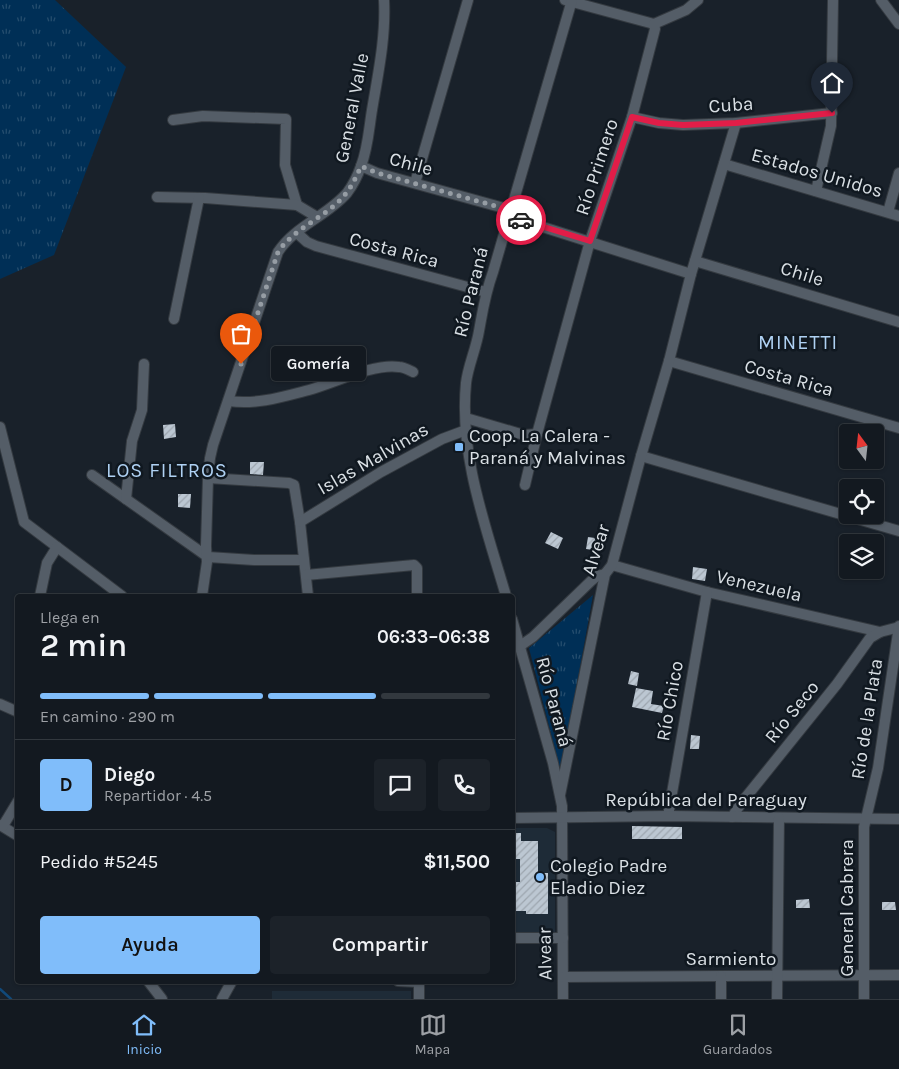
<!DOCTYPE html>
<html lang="es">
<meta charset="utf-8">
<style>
body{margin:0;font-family:Karla,sans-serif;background:#1c2229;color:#f1f3f6;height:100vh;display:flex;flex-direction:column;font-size:19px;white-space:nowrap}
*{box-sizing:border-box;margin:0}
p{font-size:16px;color:#9da0a5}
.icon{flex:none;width:28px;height:28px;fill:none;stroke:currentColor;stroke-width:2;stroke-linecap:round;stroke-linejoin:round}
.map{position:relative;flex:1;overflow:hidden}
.panel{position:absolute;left:15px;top:594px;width:500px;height:390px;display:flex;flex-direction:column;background:#131920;border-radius:5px;box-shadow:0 1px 4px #0004,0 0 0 1px #32383e}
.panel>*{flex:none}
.needle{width:32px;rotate:345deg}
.controls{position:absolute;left:839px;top:424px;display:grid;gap:10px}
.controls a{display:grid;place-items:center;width:45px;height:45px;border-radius:5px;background:#131920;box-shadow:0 1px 4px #0004,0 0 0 1px #32383e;font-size:25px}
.pin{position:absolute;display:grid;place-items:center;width:42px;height:42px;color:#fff;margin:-51px -21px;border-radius:50% 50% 50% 0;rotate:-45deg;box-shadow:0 0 5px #0007}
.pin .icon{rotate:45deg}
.courier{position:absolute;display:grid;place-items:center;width:50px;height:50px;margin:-25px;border:4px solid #e11d48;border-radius:50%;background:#fff;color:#222;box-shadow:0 1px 6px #0007}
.bubble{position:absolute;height:35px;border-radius:5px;background:#131920;box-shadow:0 1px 4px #0004,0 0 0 1px #32383e;font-size:16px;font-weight:600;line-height:35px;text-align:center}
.headline em{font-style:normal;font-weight:600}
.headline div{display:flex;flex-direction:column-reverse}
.headline{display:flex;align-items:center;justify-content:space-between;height:85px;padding:0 25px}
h1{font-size:32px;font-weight:600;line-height:38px}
.bar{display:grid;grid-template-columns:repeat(4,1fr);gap:8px 5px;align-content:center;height:60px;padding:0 25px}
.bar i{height:6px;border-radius:4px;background:#32383e}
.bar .on{background:#80bdfa}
.bar p{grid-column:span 4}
.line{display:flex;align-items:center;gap:12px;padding:0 25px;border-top:1px solid #32383e}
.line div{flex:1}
.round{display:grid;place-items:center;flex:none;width:52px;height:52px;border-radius:5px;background:#1c2229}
.button{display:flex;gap:10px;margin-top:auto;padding:10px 25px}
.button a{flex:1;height:58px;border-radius:5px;background:#80bdfa;color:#111;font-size:20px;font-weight:600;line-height:58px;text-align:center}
.button a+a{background:#1c2229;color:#f1f3f6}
.dock{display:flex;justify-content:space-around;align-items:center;height:70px;border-top:1px solid #32383e;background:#131920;font-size:14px;color:#9da0a5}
.dock a{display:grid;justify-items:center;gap:2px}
.dock .on{color:#80bdfa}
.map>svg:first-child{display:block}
.built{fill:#1e2b37}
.grass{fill:url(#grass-tufts)}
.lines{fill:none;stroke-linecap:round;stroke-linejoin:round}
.stream{stroke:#114979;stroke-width:2.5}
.building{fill:url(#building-hatch)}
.street-casing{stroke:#343a40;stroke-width:12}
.street{stroke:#545d67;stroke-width:10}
.done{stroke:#969da4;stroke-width:5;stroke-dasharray:0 9}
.route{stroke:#e11d48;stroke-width:6}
.poi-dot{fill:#80bdfa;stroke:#101820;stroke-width:2}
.labels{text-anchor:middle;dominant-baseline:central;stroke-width:5;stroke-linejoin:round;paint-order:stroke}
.street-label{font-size:19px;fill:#dae0e5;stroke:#101820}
.poi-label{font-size:19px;fill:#dae0e5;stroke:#101820;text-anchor:start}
.neighbourhood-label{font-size:20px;letter-spacing:1px;fill:#afd1f3;stroke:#101820}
</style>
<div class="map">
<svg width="899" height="999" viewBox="0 0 899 999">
<defs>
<pattern id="grass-tufts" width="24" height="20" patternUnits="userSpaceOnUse" patternTransform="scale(1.25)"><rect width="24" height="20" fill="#002f56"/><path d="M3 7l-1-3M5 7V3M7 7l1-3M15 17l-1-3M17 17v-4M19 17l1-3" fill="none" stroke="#254d6e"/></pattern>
<pattern id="building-hatch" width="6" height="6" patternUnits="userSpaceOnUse" patternTransform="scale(1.25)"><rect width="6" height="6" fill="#bcc7d2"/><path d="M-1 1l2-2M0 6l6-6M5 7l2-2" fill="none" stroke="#9da6af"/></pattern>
</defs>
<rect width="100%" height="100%" fill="#19212a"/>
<g class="built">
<path d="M513 828H547L555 832V933H513Z"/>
<rect x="272" y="991" width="139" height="8"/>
</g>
<g class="grass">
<path d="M0 0H55L126 67 54 255 0 279Z"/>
<path d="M593 595 561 773 529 648Z"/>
</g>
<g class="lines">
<path class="stream" d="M0 989 11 999"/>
</g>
<g class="building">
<path d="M175 424 176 437 164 439 163 425Z"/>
<path d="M250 462H264L263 475 250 474Z"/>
<path d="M178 494H191L190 508 178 507Z"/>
<path d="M551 532 563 538 558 549 545 543Z"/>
<path d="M588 537 602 539 600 551 586 549Z"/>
<path d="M693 567 707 569 705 581 692 579Z"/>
<path d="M631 671 639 673 637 686 628 684Z"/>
<path d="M636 688 653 691 651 704 664 706 662 713 632 707Z"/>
<path d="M691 735 700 736 699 749H690Z"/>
<path d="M632 826 682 827V839H632Z"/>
<path d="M512 833H521V841H538V873H548V914H526V911H512V882H520V859H512Z"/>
<path d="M809 899 810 908H796V900Z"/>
<path d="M882 902H895L896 910H882Z"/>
</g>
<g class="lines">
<defs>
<g id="street">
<path d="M565 0 654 24"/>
<path d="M881 0 899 24"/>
<path d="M632 117 659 123 683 125 736 123 832 113"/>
<path d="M173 120 203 116 286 119 285 165 297 205"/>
<path d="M724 164 899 216"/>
<path d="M361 166 377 173 511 210"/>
<path d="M415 183 468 0"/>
<path d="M816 191 831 126 833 0"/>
<path d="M157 197 205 198 297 205 317 217"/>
<path d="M888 212 899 173"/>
<path d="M508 216 691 274"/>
<path d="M297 233 307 242 316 246 486 292"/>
<path d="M695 261 899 322"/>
<path d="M174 319 199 198"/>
<path d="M669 361 899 428"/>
<path d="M229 401C256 405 282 397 309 390 334 383 374 363 399 367 404 367 409 370 413 372"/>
<path d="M466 418 524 435 537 434"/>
<path d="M0 427 24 522 122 596"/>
<path d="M641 456 899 531"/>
<path d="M92 475 208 557 254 560H304"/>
<path d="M208 478 289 483 294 485 300 522 308 596"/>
<path d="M525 485 537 434 590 241 632 117 655 29 654 24 686 10 698 0"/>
<path d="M126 499 132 441 142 410 144 364"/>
<path d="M300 522 381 472 442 439 466 430"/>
<path d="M612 565 707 592 880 632 899 627"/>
<path d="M306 575 414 565 417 568V596"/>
<path d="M40 596 47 563 57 547"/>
<path d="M202 596 207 562 206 546 208 478 210 458 213 445 278 252C295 226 327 216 347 193 353 185 358 175 361 166 368 148 369 128 372 110 378 74 386 37 384 0"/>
<path d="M506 596C486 527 459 456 466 383 468 366 476 349 479 331 483 309 485 294 493 272L572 0"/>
<path d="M512 619 553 763 562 806 563 999"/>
<path d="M520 646 533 637 591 581 597 576 605 574"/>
<path d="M0 704 18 712"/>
<path d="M560 795 605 574 612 565 641 456 669 361 691 274 736 123"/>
<path d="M668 816 707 592"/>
<path d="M732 817 742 802 837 684 870 638 880 632"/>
<path d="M512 818 668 816 899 819"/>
<path d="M0 825 18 836"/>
<path d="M3 826 18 801"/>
<path d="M512 938H563"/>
<path d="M563 977 899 975"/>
<path d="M148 981 162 999"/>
<path d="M398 981 419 982"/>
<path d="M419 981V999"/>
<path d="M222 999 232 981"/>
<path d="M721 999V976"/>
<path d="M777 999 779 818"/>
<path d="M864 999V827L878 768 899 626"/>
</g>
</defs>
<use href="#street" class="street-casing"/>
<use href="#street" class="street"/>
</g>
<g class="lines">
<path class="done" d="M241 364 278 252C293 230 319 220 338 202 349 192 355 180 361 166L377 173 510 210 508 216 521 220"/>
<path class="route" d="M521 220 590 241 632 117 659 123 683 125 736 123 832 113"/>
</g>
<g class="poi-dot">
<rect x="454" y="442" width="10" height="10" rx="2.5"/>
<circle cx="540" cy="877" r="5"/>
</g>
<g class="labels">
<g class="street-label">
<text transform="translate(731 105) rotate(-4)">Cuba</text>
<text transform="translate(352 108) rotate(-79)">General Valle</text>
<text transform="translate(411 164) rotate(15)">Chile</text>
<text transform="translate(597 167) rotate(-72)">Río Primero</text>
<text transform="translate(817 173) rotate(16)">Estados Unidos</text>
<text transform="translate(394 250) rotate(15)">Costa Rica</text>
<text transform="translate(802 274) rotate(17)">Chile</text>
<text transform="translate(471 292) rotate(-76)">Río Paraná</text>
<text transform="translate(789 378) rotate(16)">Costa Rica</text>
<text transform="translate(373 459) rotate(-30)">Islas Malvinas</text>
<text transform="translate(596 550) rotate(-72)">Alvear</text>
<text transform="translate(759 586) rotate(13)">Venezuela</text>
<text transform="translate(670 701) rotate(-80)">Río Chico</text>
<text transform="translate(554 702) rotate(75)">Río Paraná</text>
<text transform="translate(792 712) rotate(-51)">Río Seco</text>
<text transform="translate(867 719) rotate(-81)">Río de la Plata</text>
<text x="706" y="800">República del Paraguay</text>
<text transform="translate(847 908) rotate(-90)">General Cabrera</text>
<text transform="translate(545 954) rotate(-91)">Alvear</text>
<text x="731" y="959">Sarmiento</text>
</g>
<g class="poi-label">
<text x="469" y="436">Coop. La Calera -<tspan x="469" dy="22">Paraná y Malvinas</tspan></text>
<text x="550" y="866">Colegio Padre<tspan x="550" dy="22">Eladio Diez</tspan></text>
</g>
<g class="neighbourhood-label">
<text x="798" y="342">MINETTI</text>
<text x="167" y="470">LOS FILTROS</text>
</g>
</g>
</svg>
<div class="controls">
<a><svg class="needle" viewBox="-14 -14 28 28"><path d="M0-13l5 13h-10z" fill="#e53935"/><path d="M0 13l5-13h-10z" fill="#9da0a5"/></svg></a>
<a><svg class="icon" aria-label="locate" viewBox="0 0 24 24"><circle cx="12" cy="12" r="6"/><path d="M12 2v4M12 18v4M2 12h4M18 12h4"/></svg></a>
<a><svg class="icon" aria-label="layers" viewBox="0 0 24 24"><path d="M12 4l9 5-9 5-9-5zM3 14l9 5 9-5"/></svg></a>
</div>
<div class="pin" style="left:241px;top:364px;background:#ea580c"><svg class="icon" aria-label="bag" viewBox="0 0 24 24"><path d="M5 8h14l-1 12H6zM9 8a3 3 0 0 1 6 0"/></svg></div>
<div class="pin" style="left:832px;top:113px;background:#1f2937"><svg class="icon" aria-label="home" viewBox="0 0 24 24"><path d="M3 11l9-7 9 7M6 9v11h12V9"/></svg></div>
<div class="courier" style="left:521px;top:220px"><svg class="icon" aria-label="car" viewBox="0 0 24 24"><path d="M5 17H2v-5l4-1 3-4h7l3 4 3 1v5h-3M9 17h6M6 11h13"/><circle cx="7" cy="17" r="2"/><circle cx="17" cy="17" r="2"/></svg></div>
<div class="bubble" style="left:271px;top:346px;width:95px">Gomería</div>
<section class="panel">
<div class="headline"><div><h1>2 min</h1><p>Llega en</p></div><em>06:33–06:38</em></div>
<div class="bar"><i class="on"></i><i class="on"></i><i class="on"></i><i></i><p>En camino · 290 m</p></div>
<div class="line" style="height:90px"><b class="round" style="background:#80bdfa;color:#111">D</b><div><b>Diego</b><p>Repartidor · 4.5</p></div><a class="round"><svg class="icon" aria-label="chat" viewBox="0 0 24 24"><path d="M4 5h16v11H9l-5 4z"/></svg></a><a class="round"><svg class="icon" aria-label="phone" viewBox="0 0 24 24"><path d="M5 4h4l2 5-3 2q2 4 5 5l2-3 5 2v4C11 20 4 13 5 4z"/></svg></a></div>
<div class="line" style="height:65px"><div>Pedido #5245</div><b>$11,500</b></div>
<div class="button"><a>Ayuda</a><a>Compartir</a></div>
</section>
</div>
<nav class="dock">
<a class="on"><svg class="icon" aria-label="home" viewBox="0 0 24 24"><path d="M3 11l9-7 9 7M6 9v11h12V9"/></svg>Inicio</a>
<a><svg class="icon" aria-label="map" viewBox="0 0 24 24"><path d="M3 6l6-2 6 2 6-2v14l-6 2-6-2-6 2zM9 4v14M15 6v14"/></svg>Mapa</a>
<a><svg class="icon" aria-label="saved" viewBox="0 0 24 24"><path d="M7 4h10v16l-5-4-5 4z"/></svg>Guardados</a>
</nav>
